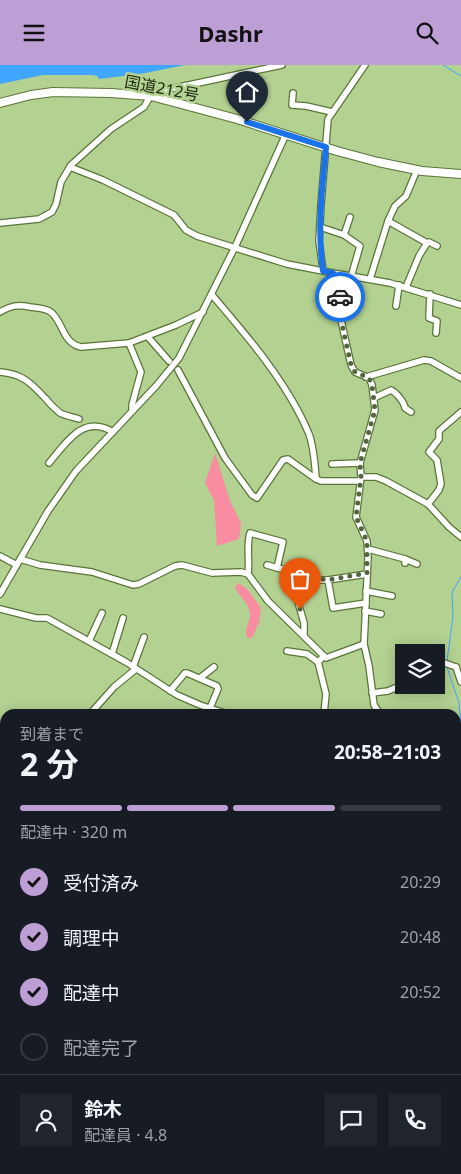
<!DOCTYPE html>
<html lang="ja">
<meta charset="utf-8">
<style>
body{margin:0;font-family:"Noto Sans","Noto Sans JP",sans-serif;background:#20242c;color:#f1f3f6;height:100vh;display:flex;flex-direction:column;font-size:19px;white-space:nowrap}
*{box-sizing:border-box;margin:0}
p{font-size:16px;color:#9ea1a6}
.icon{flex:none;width:28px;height:28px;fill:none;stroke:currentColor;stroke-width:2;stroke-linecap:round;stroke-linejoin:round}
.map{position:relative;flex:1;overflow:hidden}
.panel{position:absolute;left:0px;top:644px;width:461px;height:466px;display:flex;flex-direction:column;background:#171b24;border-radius:15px 15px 0 0;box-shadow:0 2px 12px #0003}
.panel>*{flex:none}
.tools{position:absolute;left:395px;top:579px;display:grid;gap:10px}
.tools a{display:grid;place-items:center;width:50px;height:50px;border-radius:0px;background:#171b24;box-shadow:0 2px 12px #0003;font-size:25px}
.pin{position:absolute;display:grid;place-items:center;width:42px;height:42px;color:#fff;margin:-51px -21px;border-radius:50% 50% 50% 0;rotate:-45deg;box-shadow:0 0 5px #0007}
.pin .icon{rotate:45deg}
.courier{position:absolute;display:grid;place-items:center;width:50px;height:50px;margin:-25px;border:4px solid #1a73e8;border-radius:50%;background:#fff;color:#222;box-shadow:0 1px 6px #0007}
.summary em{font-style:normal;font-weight:700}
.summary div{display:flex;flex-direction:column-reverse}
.summary{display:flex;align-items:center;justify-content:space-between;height:85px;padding:0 20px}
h1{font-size:32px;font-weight:700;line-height:38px}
.bar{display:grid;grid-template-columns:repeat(4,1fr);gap:8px 5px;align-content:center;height:60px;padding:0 20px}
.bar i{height:6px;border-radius:4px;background:#363941}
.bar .current{background:#bd9fd5}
.bar p{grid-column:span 4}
.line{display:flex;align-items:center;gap:12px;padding:0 20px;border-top:1px solid #363941}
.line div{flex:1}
.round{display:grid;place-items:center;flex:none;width:52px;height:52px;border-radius:0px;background:#20242c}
ol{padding:0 20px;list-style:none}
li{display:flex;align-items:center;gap:15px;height:55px}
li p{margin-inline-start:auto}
li .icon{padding:5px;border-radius:50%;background:#bd9fd5;color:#111;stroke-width:4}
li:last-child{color:#9ea1a6}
li i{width:28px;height:28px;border:2px solid #363941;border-radius:50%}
header{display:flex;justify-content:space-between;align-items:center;height:65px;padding:0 20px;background:#bd9fd5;color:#111;font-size:22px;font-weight:700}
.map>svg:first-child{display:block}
.green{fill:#fa8ca1}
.water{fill:#41a6ff}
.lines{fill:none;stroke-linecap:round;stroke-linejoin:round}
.stream{stroke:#41a6ff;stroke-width:1}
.minor-casing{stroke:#5a7538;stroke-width:8}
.major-casing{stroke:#5a7538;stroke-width:9}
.highway-casing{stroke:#5a7538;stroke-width:10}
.minor{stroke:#fff;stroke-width:5.5}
.major{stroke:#fff;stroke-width:7}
.highway{stroke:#fff;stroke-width:8}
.done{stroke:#53653e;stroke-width:5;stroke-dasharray:0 9}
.route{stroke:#1a73e8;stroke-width:6}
.labels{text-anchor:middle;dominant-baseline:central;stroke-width:5;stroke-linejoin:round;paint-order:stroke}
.street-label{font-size:16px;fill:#202b12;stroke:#b3d191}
</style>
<header><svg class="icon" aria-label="menu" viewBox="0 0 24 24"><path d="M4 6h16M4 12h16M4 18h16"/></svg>Dashr<svg class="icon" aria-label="search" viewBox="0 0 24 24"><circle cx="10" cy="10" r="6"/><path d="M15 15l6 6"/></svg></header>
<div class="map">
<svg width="461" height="1109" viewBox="0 0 461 1109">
<rect width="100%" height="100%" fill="#b3d191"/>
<g class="green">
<path d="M215 388 230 436 241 458 239 474 217 481 214 435 205 418Z"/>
<path d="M238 518 247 524 261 543 259 557 252 573H247C244 561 251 557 250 548 249 538 239 531 235 522Z"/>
</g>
<path class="water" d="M0 0H185L140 9 99 14 97 11 92 10H43L0 19Z"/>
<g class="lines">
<g class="stream">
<path d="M443 0 461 11"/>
<path d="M447 596 453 551 452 527 461 512"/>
<path d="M447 602 459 638 461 658"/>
</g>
<defs>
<g id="minor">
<path d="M293 28 292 40 306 41 332 47"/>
<path d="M70 102 103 115 174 150 186 165 197 171 287 199 333 208 340 228 341 255 351 300 355 307 369 313 372 320 375 345 360 398 361 412 356 452 367 476 368 493 364 579 369 601 374 640 380 649"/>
<path d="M388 156 395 141 406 131 417 105"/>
<path d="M0 158 39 154 52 147 56 139 61 117 71 100 111 64 144 42 151 30 156 27 282 0"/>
<path d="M320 162 344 170 350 152"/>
<path d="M344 170 360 181 351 212"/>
<path d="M323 205 319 176 321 140 328 54 365 0"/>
<path d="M333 208 390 218 461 240"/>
<path d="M370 214 388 156 427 178"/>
<path d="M406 222 419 191 427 178 429 177 437 181"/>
<path d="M430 229 429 253 437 256 436 268"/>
<path d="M212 230C247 271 288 318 309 369 314 383 315 399 316 414L321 416H360"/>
<path d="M396 241 399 220"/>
<path d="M0 247C10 241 18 239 30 242 37 243 47 243 52 248 64 260 63 278 81 282L129 278 176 260 203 247"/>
<path d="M148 272 169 296"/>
<path d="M129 278 141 307 132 340V346"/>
<path d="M178 305 225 393 252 430 257 433 283 395 288 394 316 414"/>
<path d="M0 307C23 309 31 318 46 334 50 339 55 344 60 348 66 351 73 352 79 354"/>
<path d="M366 312 424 295 431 296 461 313"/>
<path d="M374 333 391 325C397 328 404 337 405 343L411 347"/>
<path d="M49 398C67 377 83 349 113 367"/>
<path d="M332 399 360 398"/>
<path d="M361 412H376L386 416 428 439 449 462 461 472"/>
<path d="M428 439 439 425 441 419 437 395 429 387 439 374V366L461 347"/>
<path d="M368 484 405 494V498"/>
<path d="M0 491 17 500"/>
<path d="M20 494 40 500 92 507 133 520 139 519 175 501 182 500 212 508 241 507 248 509 268 536 326 593 364 579"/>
<path d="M405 494 417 499"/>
<path d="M267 500 321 515H328"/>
<path d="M248 509C250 495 246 482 250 468L283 477 277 503"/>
<path d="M366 526 392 531"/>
<path d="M0 529 48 446 76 406 156 321 179 293 235 182 286 69"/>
<path d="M366 538 333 543 328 515 367 509"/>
<path d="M0 544 36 553H47L126 597 177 630 200 640 228 649"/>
<path d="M365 546 381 549"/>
<path d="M304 570V558L296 530 297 527 305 525 310 512"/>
<path d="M89 576 102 548"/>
<path d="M287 586 307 589 318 597"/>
<path d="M112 589 123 553"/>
<path d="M436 595 456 602"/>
<path d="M133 602 144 572"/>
<path d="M456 602 461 617"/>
<path d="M200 613 214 602"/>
<path d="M170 626 185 608H187L217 621 218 624 210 643"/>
<path d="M372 628 388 626 404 619"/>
<path d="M90 649 114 622 136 604"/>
<path d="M324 649 326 629 318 597 324 591"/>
<path d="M0 708 5 710"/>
<path d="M456 776 461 779"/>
<path d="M0 781 5 787"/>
<path d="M0 899 1 898"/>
<path d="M0 948 5 956"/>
<path d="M0 986 5 981"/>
<path d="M0 1002 5 1009"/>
<path d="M0 1031 5 1027"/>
<path d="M51 1105 52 1109"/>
<path d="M356 1105 358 1109"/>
</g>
<g id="major">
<path d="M456 860 461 855"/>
<path d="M204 1109 207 1105"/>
</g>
<path id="highway" d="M0 38 31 30 53 27 111 28 151 31 237 54 337 86 378 97 422 106 461 109"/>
</defs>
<use href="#minor" class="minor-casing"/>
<use href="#major" class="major-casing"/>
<use href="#highway" class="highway-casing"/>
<use href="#minor" class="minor"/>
<use href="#major" class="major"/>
<use href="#highway" class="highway"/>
</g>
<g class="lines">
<path class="done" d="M300 544 296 530 297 527 305 526 310 512 328 515 367 508V476L356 452 361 412 360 398 375 345 372 320 369 313 355 307 351 300 341 255 340 232"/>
<path class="route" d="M247 57 326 82C322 123 317 164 323 206L333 208 340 232"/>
</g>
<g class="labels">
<g class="street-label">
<text transform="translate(162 23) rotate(11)">国道212号</text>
</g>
</g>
</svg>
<div class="tools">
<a><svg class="icon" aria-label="layers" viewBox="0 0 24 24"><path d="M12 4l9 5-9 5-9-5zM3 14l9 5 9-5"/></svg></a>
</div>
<div class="pin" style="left:300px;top:544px;background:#ea580c"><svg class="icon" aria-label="bag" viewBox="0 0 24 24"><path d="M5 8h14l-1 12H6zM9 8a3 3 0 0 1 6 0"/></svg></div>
<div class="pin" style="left:247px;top:57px;background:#1f2937"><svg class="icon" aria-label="home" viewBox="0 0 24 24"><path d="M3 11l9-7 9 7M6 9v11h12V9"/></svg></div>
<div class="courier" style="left:340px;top:232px"><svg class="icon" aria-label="car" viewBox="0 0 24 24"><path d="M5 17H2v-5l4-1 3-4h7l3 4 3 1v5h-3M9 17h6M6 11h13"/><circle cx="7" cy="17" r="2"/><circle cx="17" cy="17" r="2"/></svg></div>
<section class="panel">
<div class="summary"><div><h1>2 分</h1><p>到着まで</p></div><em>20:58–21:03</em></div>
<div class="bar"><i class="current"></i><i class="current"></i><i class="current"></i><i></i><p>配達中 · 320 m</p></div>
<ol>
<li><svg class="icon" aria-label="check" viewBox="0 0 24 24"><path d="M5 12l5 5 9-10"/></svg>受付済み<p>20:29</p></li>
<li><svg class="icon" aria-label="check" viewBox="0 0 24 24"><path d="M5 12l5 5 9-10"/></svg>調理中<p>20:48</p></li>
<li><svg class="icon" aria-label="check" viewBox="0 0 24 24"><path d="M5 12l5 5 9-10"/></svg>配達中<p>20:52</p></li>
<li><i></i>配達完了</li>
</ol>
<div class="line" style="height:90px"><a class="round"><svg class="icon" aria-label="person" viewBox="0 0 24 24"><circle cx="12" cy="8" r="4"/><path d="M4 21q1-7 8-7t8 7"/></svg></a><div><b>鈴木</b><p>配達員 · 4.8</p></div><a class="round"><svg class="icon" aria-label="chat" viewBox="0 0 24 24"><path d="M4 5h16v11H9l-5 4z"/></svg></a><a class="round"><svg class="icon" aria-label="phone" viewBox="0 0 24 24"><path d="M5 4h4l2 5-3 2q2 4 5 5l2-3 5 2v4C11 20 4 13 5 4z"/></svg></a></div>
</section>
</div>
